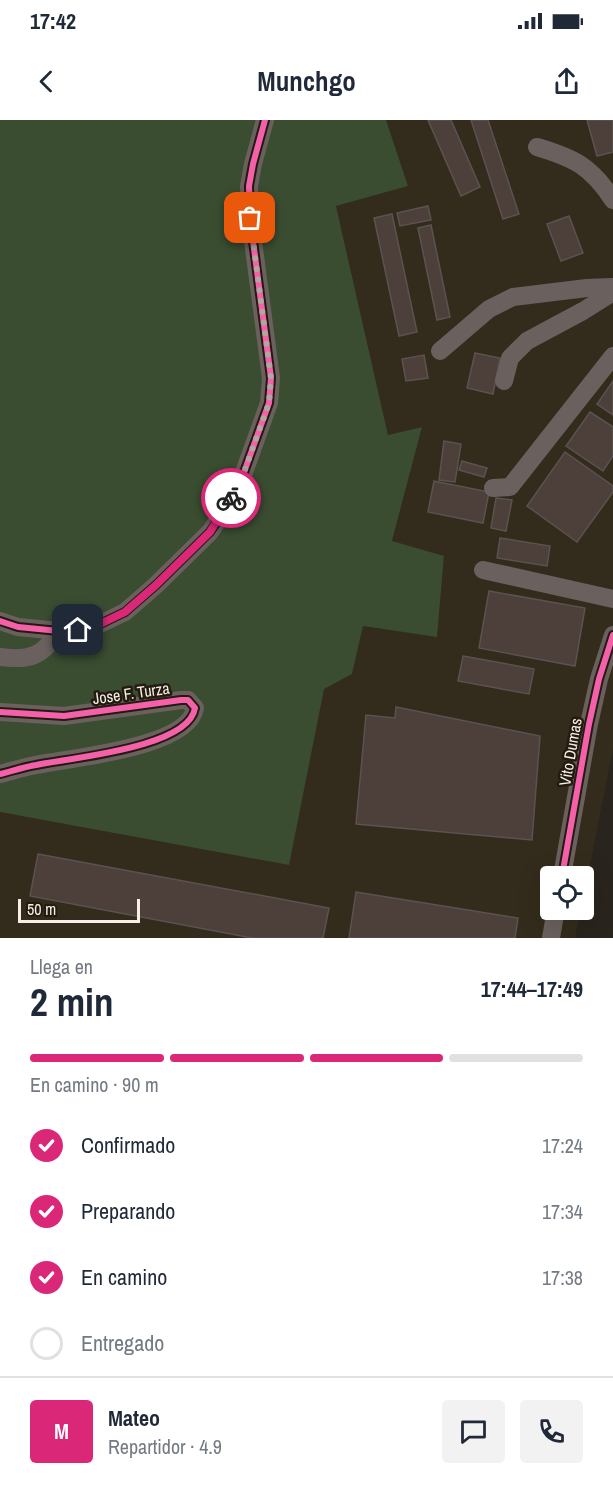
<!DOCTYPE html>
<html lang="es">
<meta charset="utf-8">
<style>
body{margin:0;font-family:"Archivo Narrow",sans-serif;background:#f2f2f3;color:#1f2937;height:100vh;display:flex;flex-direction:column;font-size:22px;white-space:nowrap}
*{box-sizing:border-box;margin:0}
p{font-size:20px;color:#747a83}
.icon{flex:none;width:33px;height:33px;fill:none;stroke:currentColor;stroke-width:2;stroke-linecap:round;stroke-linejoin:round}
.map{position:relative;height:818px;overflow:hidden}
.panel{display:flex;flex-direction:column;background:#fff;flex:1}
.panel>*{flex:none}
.controls{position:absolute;left:540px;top:746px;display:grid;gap:12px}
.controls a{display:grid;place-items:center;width:54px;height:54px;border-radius:6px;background:#fff;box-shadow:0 6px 24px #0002;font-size:30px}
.scale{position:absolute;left:18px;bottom:15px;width:122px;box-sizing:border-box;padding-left:6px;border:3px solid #f6efe8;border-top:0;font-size:16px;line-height:21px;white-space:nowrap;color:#f6efe8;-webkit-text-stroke:4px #241b10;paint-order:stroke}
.pin{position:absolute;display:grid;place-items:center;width:51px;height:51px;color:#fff;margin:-26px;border-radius:12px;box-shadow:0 3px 9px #0006}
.courier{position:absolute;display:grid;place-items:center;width:60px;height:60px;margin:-30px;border:4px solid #db2777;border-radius:50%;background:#fff;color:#222;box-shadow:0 2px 8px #0007}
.overview em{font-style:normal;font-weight:700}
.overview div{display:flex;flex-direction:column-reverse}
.overview{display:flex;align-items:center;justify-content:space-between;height:102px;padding:0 30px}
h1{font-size:39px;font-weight:700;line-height:45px}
.bar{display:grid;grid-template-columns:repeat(4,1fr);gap:9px 6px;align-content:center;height:72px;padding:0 30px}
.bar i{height:8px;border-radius:4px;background:#e0e1e3}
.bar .active{background:#db2777}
.bar p{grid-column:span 4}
.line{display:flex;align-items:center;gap:15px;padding:0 30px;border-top:2px solid #e0e1e3}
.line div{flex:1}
.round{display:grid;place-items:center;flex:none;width:63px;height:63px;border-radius:6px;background:#f2f2f3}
ol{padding:0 30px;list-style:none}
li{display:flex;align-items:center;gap:18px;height:66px}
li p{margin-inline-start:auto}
li .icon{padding:6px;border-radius:50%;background:#db2777;color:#fff;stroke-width:4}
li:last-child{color:#747a83}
li i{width:33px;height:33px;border:3px solid #e0e1e3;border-radius:50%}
.status{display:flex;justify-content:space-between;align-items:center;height:42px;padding:0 30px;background:#fff;direction:ltr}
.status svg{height:16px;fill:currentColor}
header{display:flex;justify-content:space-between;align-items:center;height:78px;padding:0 30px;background:#fff;font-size:27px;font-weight:700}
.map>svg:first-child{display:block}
.industrial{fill:#332c1c}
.green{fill:#3a4d31}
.building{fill:#4d3f3a;stroke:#5a5350;stroke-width:1.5}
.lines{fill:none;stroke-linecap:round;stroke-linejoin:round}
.minor{stroke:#6a615e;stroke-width:18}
.cycleway-casing{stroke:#241b10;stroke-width:10}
.cycleway{stroke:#f560ab;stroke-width:6}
.done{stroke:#afa8a1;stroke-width:6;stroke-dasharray:0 10.8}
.route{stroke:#db2777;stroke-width:8}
.labels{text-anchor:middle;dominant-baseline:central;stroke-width:5;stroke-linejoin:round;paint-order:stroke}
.street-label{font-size:16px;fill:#f6efe8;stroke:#241b10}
</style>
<div class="status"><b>17:42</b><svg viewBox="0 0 49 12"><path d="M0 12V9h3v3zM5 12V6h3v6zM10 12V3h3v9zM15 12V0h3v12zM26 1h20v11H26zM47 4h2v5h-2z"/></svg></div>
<header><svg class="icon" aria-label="back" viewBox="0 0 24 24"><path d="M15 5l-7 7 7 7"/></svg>Munchgo<svg class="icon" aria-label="share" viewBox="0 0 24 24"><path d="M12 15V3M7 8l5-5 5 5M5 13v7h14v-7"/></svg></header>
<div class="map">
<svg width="613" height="818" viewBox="0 0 613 818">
<rect width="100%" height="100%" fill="#2a241e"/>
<path class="industrial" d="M386 0H613V629L584 775V756H550V789H581L575 818H0V692L289 744 314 574 352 554 363 506 437 516 444 436 392 422 422 307 388 315 336 86 408 66Z"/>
<path class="green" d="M0 0H386L408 66 336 86 388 315 422 307 392 421 444 436 437 517 363 506 352 554 324 569 289 745 0 692Z"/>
<g class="building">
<path d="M428 0H451L480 67 461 76Z"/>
<path d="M471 0H488L519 94 503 99Z"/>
<path d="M587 0H613V32L597 36Z"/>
<path d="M428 86 431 100 400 106 397 93Z"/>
<path d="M392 94 417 212 399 216 374 98Z"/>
<path d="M569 96 583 133 561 141 547 104Z"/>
<path d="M431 105 450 197 437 200 418 108Z"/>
<path d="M475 233 500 238 493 274 467 268Z"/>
<path d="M424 235 428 258 406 261 402 239Z"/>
<path d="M613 261V295L597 284Z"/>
<path d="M590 292 613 307V336L603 351 566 326Z"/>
<path d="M444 321 461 324 455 362 439 360Z"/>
<path d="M565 332 613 366V372L577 422 527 386Z"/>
<path d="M462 341 487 348 484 357 459 350Z"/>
<path d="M434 361 489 372 483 403 428 392Z"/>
<path d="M496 378 512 380 506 411 491 408Z"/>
<path d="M500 418 550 426 547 446 497 438Z"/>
<path d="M489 471 585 488 575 546 479 528Z"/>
<path d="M463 536 534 549 529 574 458 561Z"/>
<path d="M396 587 540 616 532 720 356 704 366 595 395 598Z"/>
<path d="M38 734 329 788 323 818H252L30 776Z"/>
<path d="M356 772 518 798 515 818H349Z"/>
</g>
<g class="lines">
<g class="minor">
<path d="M537 27C574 38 591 46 613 80"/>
<path d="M440 231 489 189 513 177 587 168 613 167"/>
<path d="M504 261 510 238 527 221 583 191 613 172"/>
<path d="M493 368 510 367 613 236"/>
<path d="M483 450 613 479"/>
<path d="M0 501 18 507 59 511 78 510 98 505 125 492 156 465 210 412 229 384 243 355 269 283 271 258 250 98 249 66 253 44 265 0"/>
<path d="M0 537C30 541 43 536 59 511"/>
<path d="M0 592 64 596 181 580H188L195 588C189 628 69 638 36 645 24 647 12 651 0 654"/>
<path d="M562 756 589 604 599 559 613 515"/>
<path d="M551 818 556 789"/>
</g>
<defs>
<g id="cycleway">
<path d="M0 501 18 507 59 511 78 510 98 505 125 492 156 465 210 412 229 384 243 355 269 283 271 258 250 98 249 66 253 44 265 0"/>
<path d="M0 592 64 596 181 580H188L195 588C189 628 69 638 36 645 24 647 12 651 0 654"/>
<path d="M562 756 589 604 599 559 613 515"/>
</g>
</defs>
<use href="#cycleway" class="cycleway-casing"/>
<use href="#cycleway" class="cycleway"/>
</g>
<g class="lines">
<path class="done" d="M231 378 243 355 269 283 271 258 250 98"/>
<path class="route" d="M78 510 98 505 125 492 156 465 210 412 231 378"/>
</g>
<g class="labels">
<g class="street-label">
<text transform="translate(131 573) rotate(-8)">Jose F. Turza</text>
<text transform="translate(570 632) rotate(-80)">Vito Dumas</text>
</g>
</g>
</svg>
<div class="controls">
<a><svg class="icon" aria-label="locate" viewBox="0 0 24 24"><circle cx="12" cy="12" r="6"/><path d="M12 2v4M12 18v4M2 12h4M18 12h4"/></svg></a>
</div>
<div class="scale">50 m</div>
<div class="pin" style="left:250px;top:98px;background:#ea580c"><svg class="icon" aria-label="bag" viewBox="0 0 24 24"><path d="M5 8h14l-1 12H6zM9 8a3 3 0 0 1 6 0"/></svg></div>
<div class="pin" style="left:78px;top:510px;background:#1f2937"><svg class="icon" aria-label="home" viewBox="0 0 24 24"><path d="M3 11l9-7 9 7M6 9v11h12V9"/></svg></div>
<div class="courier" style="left:231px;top:378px"><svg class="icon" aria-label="bike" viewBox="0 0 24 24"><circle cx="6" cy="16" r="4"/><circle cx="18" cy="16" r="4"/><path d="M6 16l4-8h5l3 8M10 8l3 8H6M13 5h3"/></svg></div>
</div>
<section class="panel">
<div class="overview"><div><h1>2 min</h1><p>Llega en</p></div><em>17:44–17:49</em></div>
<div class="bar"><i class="active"></i><i class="active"></i><i class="active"></i><i></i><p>En camino · 90 m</p></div>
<ol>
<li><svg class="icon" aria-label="check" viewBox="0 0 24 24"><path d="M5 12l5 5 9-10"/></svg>Confirmado<p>17:24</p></li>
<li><svg class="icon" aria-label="check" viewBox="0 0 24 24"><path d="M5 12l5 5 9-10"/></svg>Preparando<p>17:34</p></li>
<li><svg class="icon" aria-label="check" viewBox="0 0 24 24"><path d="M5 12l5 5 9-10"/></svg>En camino<p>17:38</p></li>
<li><i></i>Entregado</li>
</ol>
<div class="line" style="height:108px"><b class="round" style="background:#db2777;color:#fff">M</b><div><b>Mateo</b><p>Repartidor · 4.9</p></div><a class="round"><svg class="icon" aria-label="chat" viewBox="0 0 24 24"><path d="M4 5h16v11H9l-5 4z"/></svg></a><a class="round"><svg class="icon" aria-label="phone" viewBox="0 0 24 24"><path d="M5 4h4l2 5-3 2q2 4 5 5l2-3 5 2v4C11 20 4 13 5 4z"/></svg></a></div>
</section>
